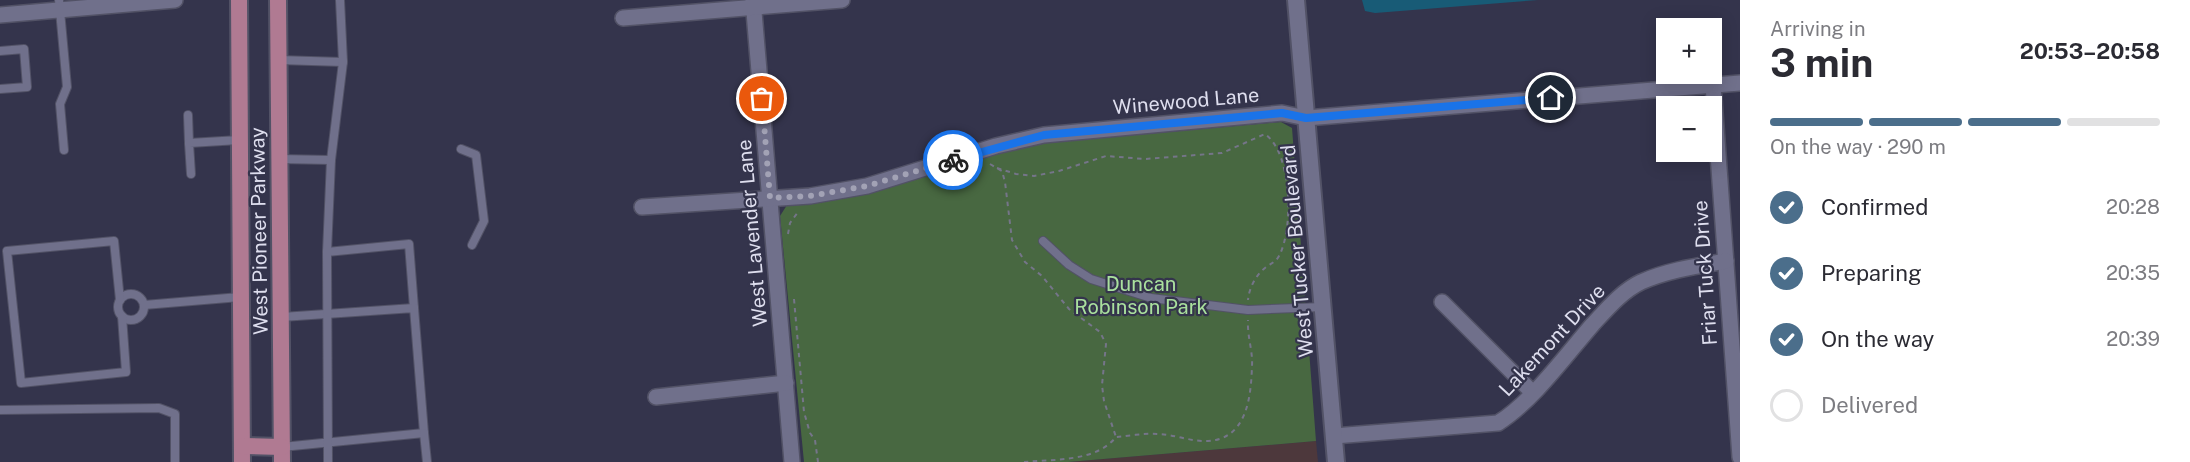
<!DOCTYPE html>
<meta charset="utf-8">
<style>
body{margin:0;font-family:"Public Sans",sans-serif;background:#f7f7f7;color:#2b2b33;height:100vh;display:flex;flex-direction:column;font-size:22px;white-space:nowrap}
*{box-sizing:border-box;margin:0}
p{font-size:20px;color:#7c7c81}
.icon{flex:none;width:33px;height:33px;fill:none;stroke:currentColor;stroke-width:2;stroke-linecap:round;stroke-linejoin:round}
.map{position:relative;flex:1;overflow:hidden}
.side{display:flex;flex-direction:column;background:#fff;width:450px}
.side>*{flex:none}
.tools{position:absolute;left:1656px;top:18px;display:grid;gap:12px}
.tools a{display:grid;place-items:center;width:66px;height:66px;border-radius:0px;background:#fff;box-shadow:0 3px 15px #0003;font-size:30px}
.pin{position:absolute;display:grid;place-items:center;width:51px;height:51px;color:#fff;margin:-26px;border:3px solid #fff;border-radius:50%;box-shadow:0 2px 6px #0007}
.courier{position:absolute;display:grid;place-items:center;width:60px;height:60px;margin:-30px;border:4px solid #1a73e8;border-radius:50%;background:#fff;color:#222;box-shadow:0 2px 8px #0007}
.headline em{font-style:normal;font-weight:700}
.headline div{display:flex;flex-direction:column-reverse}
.headline{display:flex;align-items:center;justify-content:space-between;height:102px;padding:0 30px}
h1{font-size:39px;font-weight:700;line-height:45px}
.bar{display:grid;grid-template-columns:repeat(4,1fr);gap:9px 6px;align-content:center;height:72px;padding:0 30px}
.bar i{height:8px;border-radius:4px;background:#e1e1e2}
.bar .selected{background:#4b6e8b}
.bar p{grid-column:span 4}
ol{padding:0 30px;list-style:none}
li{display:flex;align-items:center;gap:18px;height:66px}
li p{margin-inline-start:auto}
li .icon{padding:6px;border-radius:50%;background:#4b6e8b;color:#fff;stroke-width:4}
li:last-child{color:#7c7c81}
li i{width:33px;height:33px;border:3px solid #e1e1e2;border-radius:50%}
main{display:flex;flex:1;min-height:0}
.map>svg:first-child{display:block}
.education{fill:#4d383c}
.green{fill:#486841}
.water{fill:#185b76}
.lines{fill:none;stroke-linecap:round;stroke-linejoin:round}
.service-casing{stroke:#525266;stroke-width:10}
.minor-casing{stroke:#525266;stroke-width:18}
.tertiary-casing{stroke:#525266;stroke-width:20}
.primary-casing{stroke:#525266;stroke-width:20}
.path{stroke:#757589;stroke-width:2;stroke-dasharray:4.5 4.5;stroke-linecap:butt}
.service{stroke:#70708b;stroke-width:8}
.minor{stroke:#70708b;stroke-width:15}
.tertiary{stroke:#70708b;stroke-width:16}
.primary{stroke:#b07a92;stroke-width:16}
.done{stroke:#a2a2b5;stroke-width:6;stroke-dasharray:0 10.8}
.route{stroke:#1a73e8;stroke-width:8}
.labels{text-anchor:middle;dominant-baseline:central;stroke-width:4.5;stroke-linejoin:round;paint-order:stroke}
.street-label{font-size:20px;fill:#dedeee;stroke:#34344c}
.park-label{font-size:20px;fill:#aae19e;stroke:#34344c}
</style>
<main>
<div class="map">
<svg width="1740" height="462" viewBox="0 0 1740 462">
<rect width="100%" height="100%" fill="#34344c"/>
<path class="education" d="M1316 441 1318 462H1068Z"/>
<path class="green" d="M1281 122 1292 128 1316 441 1068 462H804L780 216 787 205 892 184 1033 144Z"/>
<path class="water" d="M1362 0H1538L1375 13 1365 11Z"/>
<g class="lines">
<defs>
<g id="service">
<path d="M59 0 67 87 60 104 64 150"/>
<path d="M0 51 24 49 27 87 0 89"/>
<path d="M279 60 343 62"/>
<path d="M188 115 189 143"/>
<path d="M461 149 476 155 484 221 472 245"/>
<path d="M279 159 331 160"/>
<path d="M191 174 189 143 239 140"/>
<path d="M1043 241 1069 265 1091 279 1151 298 1248 310 1323 307"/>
<path d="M327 252 409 244 414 308"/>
<circle cx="131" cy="307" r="13"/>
<path d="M120 300 114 241 7 251 21 383 126 372 122 316"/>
<path d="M144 305 240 297"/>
<path d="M282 317 414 308 424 433 282 447"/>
<path d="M0 410 159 408 175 414V462"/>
<path d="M424 433 427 462"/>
<path d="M328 462 327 252 331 160 343 62 340 0"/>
</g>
<g id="minor">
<path d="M753 0 792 462"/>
<path d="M0 15 175 0"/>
<path d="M623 18 842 0"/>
<path d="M1713 85 1740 457"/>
<path d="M642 207 810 196 867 186 996 146 1044 135 1282 113 1306 118 1740 83"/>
<path d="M1442 302 1532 392"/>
<path d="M656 397 786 383"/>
<path d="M1334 436 1498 423C1532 402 1566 355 1593 324 1607 309 1622 291 1641 282 1668 270 1697 266 1726 261"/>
</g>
<path id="tertiary" d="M1296 0 1336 462"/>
<g id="primary">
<path d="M239 0 242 462"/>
<path d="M278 0 282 462"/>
<path d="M242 446 282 447"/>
</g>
</defs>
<use href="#service" class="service-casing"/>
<use href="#minor" class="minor-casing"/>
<use href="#tertiary" class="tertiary-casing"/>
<use href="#primary" class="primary-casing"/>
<g class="path">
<path d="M990 164 1002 171 1005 182 1012 240 1025 262 1042 276 1069 309 1100 332 1106 344 1102 385 1104 401 1116 437"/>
<path d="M997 168 1016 174 1034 176 1059 171 1106 156 1145 159 1222 153 1265 134C1292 153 1294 228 1279 256 1276 262 1270 264 1265 268 1256 275 1249 288 1248 300"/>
<path d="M788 234 790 223 798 212"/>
<path d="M794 299 804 412 810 433 815 440 818 462"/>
<path d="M1024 462C1055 459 1096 462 1116 437 1129 436 1144 433 1157 434 1174 434 1191 442 1208 441 1247 439 1251 397 1252 366 1253 351 1247 336 1248 320"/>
</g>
<use href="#service" class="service"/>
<use href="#minor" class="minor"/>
<use href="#tertiary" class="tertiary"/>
<use href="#primary" class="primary"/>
</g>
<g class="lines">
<path class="done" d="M762 99 770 198 810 196 867 186 953 160"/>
<path class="route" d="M953 160 1044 135 1282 113 1306 118 1551 98"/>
</g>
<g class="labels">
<g class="street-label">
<text transform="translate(1186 101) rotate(-5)">Winewood Lane</text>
<text transform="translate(259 231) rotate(-91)">West Pioneer Parkway</text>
<text transform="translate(752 233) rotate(-95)">West Lavender Lane</text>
<text transform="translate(1297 251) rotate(-95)">West Tucker Boulevard</text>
<text transform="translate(1705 273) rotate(-94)">Friar Tuck Drive</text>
<text transform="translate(1552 340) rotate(-47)">Lakemont Drive</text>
</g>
<g class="park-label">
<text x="1141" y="284">Duncan<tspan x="1141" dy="23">Robinson Park</tspan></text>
</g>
</g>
</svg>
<div class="tools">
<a>+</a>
<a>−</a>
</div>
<div class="pin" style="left:762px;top:99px;background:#ea580c"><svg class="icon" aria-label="bag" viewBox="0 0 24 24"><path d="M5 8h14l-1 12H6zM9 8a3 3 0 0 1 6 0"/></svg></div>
<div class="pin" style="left:1551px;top:98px;background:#1f2937"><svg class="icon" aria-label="home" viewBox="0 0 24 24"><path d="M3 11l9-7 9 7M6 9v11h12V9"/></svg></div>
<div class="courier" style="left:953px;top:160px"><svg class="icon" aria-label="bike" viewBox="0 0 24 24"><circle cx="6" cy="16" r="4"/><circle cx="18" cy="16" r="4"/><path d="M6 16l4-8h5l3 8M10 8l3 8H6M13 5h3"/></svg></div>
</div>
<section class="side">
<div class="headline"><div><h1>3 min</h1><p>Arriving in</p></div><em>20:53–20:58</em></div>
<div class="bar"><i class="selected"></i><i class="selected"></i><i class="selected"></i><i></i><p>On the way · 290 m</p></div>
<ol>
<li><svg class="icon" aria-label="check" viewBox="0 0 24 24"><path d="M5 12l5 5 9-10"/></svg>Confirmed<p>20:28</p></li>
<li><svg class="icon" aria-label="check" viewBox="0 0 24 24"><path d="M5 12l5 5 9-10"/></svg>Preparing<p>20:35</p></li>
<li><svg class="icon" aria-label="check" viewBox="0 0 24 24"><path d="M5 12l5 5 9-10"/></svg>On the way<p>20:39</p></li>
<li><i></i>Delivered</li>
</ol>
</section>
</main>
